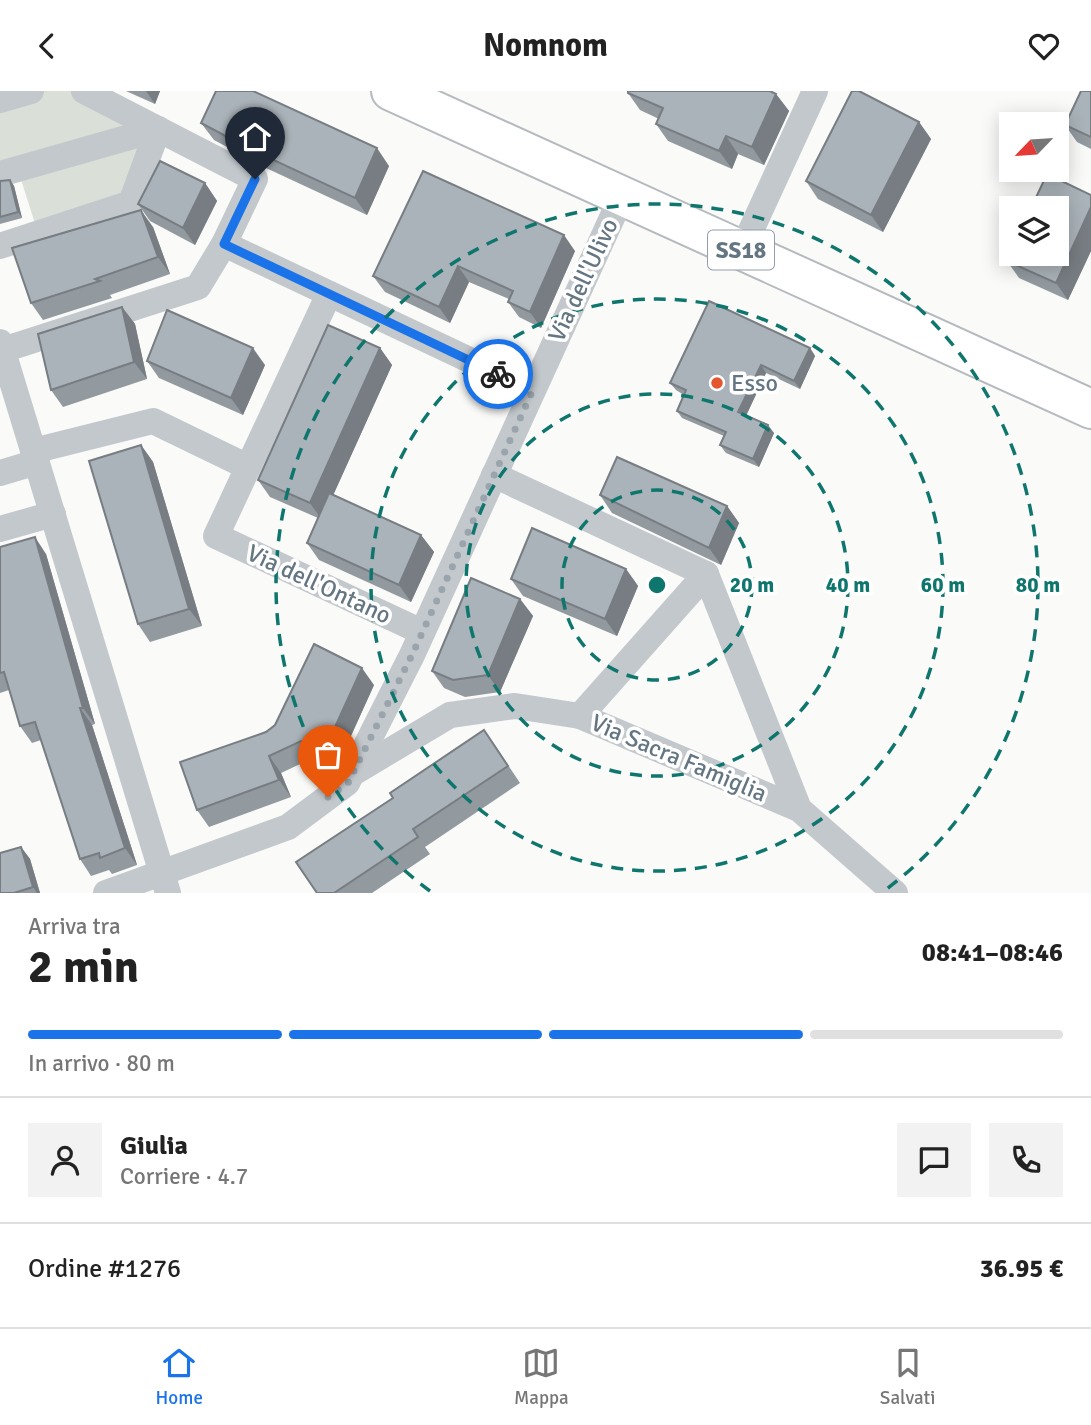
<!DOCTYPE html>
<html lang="it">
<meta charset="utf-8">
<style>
body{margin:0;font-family:Signika,sans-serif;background:#f2f2f2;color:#222;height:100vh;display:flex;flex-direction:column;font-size:26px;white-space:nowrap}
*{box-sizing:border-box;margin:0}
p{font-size:23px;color:#767676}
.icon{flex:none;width:38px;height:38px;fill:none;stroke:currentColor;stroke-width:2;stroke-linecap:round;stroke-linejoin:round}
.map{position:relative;height:802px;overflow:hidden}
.panel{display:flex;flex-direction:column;background:#fff;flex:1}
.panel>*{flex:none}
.needle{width:46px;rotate:245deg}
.fabs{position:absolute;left:999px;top:21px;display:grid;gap:14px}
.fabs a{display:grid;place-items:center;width:70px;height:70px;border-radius:0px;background:#fff;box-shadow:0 4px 18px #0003;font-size:35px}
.pin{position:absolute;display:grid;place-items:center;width:60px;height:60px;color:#fff;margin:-72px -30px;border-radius:50% 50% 50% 0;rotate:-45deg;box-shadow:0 0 7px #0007}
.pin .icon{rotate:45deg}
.courier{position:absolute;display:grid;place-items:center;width:70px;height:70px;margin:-35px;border:5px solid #1a73e8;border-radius:50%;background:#fff;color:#222;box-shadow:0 2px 9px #0007}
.headline em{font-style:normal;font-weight:700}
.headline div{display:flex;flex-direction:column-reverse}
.headline{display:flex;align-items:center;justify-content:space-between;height:119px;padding:0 28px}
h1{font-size:46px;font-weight:700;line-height:52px}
.bar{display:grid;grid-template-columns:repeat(4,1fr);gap:10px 7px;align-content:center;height:84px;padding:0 28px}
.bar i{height:9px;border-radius:5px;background:#e0e0e0}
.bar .selected{background:#1a73e8}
.bar p{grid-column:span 4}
.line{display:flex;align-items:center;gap:18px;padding:0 28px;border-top:2px solid #e0e0e0}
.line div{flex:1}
.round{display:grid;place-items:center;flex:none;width:74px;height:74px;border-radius:0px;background:#f2f2f2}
header{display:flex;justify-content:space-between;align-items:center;height:91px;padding:0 28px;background:#fff;font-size:32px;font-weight:700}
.tab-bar{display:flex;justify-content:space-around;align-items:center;height:98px;border-top:2px solid #e0e0e0;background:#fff;font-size:19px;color:#767676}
.tab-bar a{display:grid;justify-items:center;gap:4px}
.tab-bar .selected{color:#1a73e8}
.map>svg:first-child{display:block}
.green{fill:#dadfd7}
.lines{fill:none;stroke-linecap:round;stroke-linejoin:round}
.primary-casing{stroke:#b5babe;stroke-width:42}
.minor{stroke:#c3c8cc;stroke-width:26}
.primary{stroke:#fff;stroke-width:38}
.wall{fill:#929a9f}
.shaded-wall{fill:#777d82}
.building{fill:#aab3b9;stroke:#777d82;stroke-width:2}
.done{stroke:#99a4ac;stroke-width:7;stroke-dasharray:0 12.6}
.route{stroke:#1a73e8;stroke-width:9}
.ring{fill:none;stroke:#0f766e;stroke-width:3.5;stroke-dasharray:12 9}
.poi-dot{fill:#e4572e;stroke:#fff;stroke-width:2.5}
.labels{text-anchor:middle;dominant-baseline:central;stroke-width:7;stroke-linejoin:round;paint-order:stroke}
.shield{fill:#fff;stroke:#939fa8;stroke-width:2}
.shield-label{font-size:23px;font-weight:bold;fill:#657683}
.street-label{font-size:24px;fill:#657683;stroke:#fff}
.poi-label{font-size:24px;fill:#657683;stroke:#fff;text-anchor:start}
.centre{fill:#0f766e;stroke:#fff;stroke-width:3.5}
.ring-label{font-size:21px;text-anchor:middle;font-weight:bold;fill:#0f766e;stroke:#fff;stroke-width:7;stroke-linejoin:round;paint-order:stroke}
</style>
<header><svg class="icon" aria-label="back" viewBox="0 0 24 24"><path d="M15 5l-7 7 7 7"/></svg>Nomnom<svg class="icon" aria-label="heart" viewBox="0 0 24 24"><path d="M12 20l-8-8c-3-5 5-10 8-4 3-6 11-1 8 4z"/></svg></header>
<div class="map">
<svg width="1091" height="802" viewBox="0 0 1091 802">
<rect width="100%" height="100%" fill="#fafaf8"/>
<path class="green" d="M31 0H84L158 38 131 112 38 142 18 79 0 83V9Z"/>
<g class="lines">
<defs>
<path id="primary" d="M391 0 1091 318"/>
</defs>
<use href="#primary" class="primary-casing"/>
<g class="minor">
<path d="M84 0 255 88 224 153 533 299"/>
<path d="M0 9 31 0"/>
<path d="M0 83 158 38"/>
<path d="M0 155 131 112 158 38"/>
<path d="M742 159 815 0"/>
<path d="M329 203 216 445 422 541"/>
<path d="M0 251 168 802"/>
<path d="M3 259 198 196 224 153"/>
<path d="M33 360 153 330 248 376"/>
<path d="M0 382 37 371"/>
<path d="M494 384 706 483"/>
<path d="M0 438 53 423"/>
<path d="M353 682 450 624 515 615 580 625"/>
<path d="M799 718 706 483 580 625 799 718 895 802"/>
<path d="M106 802 288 736 347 692 412 564 622 105"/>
</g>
<use href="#primary" class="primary"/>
</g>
<g class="wall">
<path d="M126 0H160L155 13Z"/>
<path d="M1091 0V58L1077 51 1065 34Z"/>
<path d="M628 2 776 3 789 20 764 74 738 63 732 78 668 50 656 33 659 28 640 19Z"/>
<path d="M919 31 931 48 883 141 818 108 806 90Z"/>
<path d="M201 32 389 75 367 124 266 77 214 49Z"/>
<path d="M10 89 14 95 22 127 0 133V90Z"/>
<path d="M205 92 217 110 195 154 150 130 138 113Z"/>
<path d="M1091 104V160L1068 209 1019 187 1007 170Z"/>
<path d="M153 136 170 183 110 204 112 207 43 229 31 212Z"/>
<path d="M575 160 541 237 519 226 508 211 509 208 469 191 450 232 385 201 373 185Z"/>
<path d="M122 216 135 233 147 288 63 316 51 299Z"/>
<path d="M380 257 392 274 333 404 421 444 434 461 411 511 319 469 307 452 318 427 270 406 258 389Z"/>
<path d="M810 257 815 265 800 298 766 282 746 325 774 342 759 376 726 362 720 354 724 345 682 327 677 320 684 304 676 299 670 292Z"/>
<path d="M147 270 265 274 243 324 159 287Z"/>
<path d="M141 354 153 371 202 535 150 551 138 533Z"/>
<path d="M600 404 727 415 739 432 721 474 612 422Z"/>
<path d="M0 456 46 463 95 633 92 634 137 774 112 783 109 779 91 785 80 768 41 649 32 652 20 635 9 599 0 602Z"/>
<path d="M626 478 638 495 617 545 523 505 511 488Z"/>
<path d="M520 508 533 525 500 601 465 606 444 597 432 580Z"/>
<path d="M374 594 336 678 313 667 281 682 291 706 209 736 197 719 266 641Z"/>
<path d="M496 656 520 692 425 756 430 763 372 802H317Z"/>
<path d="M21 756 30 768 40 802H0Z"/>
</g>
<g class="shaded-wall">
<path d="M146 0H160L155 13Z"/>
<path d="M776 3 789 20 764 74 752 56Z"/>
<path d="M919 31 931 48 883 141 871 124Z"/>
<path d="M726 45 738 63 732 78 719 60Z"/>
<path d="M377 57 389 75 367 124 355 107Z"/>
<path d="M10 89 14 95 22 127 18 121Z"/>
<path d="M205 92 217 110 195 154 183 137Z"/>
<path d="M1091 116V160L1068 209 1056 192Z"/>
<path d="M141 119 153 136 170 183 158 166Z"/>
<path d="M564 144 575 160 541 237 530 221Z"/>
<path d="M458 175 469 191 450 232 439 216Z"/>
<path d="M122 216 135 233 147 288 134 271Z"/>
<path d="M253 257 265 274 243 324 231 307Z"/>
<path d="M380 257 392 274 322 429 310 412Z"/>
<path d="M810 257 815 265 800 298 794 290Z"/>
<path d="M761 274 766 282 744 329 738 321Z"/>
<path d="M768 334 774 342 759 376 753 368Z"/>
<path d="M141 354 153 371 202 535 189 518Z"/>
<path d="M727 415 739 432 721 474 709 457Z"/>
<path d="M421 444 434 461 411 511 399 494Z"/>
<path d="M35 446 46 463 95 633 83 617Z"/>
<path d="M626 478 638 495 617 545 605 528Z"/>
<path d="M520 508 533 525 500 601 488 584Z"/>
<path d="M362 577 374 594 336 678 324 660Z"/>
<path d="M80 617 92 634 137 774 125 757Z"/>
<path d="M269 665 281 682 291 706 279 689Z"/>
<path d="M21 756 30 768 40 802H37L33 796Z"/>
</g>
<g class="building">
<path d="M216 0H253L377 57 355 107 254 60 201 32Z"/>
<path d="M628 0H770L776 3 752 56 726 45 719 60 656 33 663 17 628 2Z"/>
<path d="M852 0H859L919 31 871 124 806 90Z"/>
<path d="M1081 0H1091V46L1065 34Z"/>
<path d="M160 70 205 92 183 137 138 113Z"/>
<path d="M423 80 564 144 530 221 508 211 513 200 458 175 439 216 373 185Z"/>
<path d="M1047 83 1091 104V116L1056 192 1007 170 1012 160V163H1057V117H1031Z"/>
<path d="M10 89 18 121 0 126V90Z"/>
<path d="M141 119 158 166 95 188 100 190 31 212 12 157Z"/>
<path d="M709 210 810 257 794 290 761 274 738 321 768 334 753 368 720 354 726 341 677 320 686 299 670 292Z"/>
<path d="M122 216 134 271 51 299 38 243Z"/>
<path d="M167 219 253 257 231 307 147 270Z"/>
<path d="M328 234 380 257 310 412 258 389Z"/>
<path d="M141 354 189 518 138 533 89 370Z"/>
<path d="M617 366 727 415 709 457 600 404Z"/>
<path d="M329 402 421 444 399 494 307 452Z"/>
<path d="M532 437 626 478 605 528 511 488Z"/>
<path d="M35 446 83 617H80L125 757 100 767 99 762 80 768 35 631 20 635 4 581 0 582V456Z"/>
<path d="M471 487 520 508 488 584 453 589 432 580Z"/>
<path d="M314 553 362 577 324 660 301 650 269 665 279 689 197 719 180 671 266 641 275 634Z"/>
<path d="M484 639 508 675 413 738 418 746 334 802H317L296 771 393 707 390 702Z"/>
<path d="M21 756 33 796 14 802H0V762Z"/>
</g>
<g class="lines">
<path class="done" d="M328 706 348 692 412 564 533 299 498 283"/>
<path class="route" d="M255 88 224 153 498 283"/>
</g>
<g class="ring">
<circle cx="657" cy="494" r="95"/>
<circle cx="657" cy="494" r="191"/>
<circle cx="657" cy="494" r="286"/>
<path d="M430 800A381 381 0 1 1 884 800"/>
</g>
<circle class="poi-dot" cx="717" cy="292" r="7"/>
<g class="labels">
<rect class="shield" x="708" y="139.5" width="66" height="39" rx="5"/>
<g class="shield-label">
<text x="741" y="159">SS18</text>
</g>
<g class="street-label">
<text transform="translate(583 189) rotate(-65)">Via dell'Ulivo</text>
<text transform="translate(319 493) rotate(25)">Via dell'Ontano</text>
<text transform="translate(679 667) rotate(23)">Via Sacra Famiglia</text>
</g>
<g class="poi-label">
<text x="731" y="292">Esso</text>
</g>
</g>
<circle cx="657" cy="494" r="10" class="centre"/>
<g class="ring-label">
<text x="752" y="501">20 m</text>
<text x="848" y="501">40 m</text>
<text x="943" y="501">60 m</text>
<text x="1038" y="501">80 m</text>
</g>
</svg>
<div class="fabs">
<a><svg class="needle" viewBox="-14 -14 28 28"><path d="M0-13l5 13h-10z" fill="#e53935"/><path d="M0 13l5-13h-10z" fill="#767676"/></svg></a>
<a><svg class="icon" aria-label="layers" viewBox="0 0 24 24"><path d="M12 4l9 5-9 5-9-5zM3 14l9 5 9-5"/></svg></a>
</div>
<div class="pin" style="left:328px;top:706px;background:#ea580c"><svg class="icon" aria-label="bag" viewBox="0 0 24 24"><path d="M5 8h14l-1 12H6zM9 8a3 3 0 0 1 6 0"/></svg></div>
<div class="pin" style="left:255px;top:88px;background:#1f2937"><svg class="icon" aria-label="home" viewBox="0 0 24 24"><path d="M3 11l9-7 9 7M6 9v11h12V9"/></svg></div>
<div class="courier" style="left:498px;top:283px"><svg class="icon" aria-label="bike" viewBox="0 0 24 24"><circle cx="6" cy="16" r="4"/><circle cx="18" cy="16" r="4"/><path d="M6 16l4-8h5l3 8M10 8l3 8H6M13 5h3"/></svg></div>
</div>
<section class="panel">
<div class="headline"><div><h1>2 min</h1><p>Arriva tra</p></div><em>08:41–08:46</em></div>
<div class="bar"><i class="selected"></i><i class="selected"></i><i class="selected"></i><i></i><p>In arrivo · 80 m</p></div>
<div class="line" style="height:126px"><a class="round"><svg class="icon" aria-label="person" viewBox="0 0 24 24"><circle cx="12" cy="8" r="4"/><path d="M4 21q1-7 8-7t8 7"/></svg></a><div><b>Giulia</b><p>Corriere · 4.7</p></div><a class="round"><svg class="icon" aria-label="chat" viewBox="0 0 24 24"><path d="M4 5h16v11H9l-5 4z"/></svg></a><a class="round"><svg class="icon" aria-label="phone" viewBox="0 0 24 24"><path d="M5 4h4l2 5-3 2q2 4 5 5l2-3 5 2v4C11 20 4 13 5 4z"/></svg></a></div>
<div class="line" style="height:91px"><div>Ordine #1276</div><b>36.95 €</b></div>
</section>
<nav class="tab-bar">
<a class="selected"><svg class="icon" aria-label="home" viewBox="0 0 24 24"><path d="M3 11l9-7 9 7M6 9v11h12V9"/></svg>Home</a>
<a><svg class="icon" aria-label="map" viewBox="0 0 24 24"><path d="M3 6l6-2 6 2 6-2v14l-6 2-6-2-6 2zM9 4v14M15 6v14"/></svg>Mappa</a>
<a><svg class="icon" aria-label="saved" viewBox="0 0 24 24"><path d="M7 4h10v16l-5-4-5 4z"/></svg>Salvati</a>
</nav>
